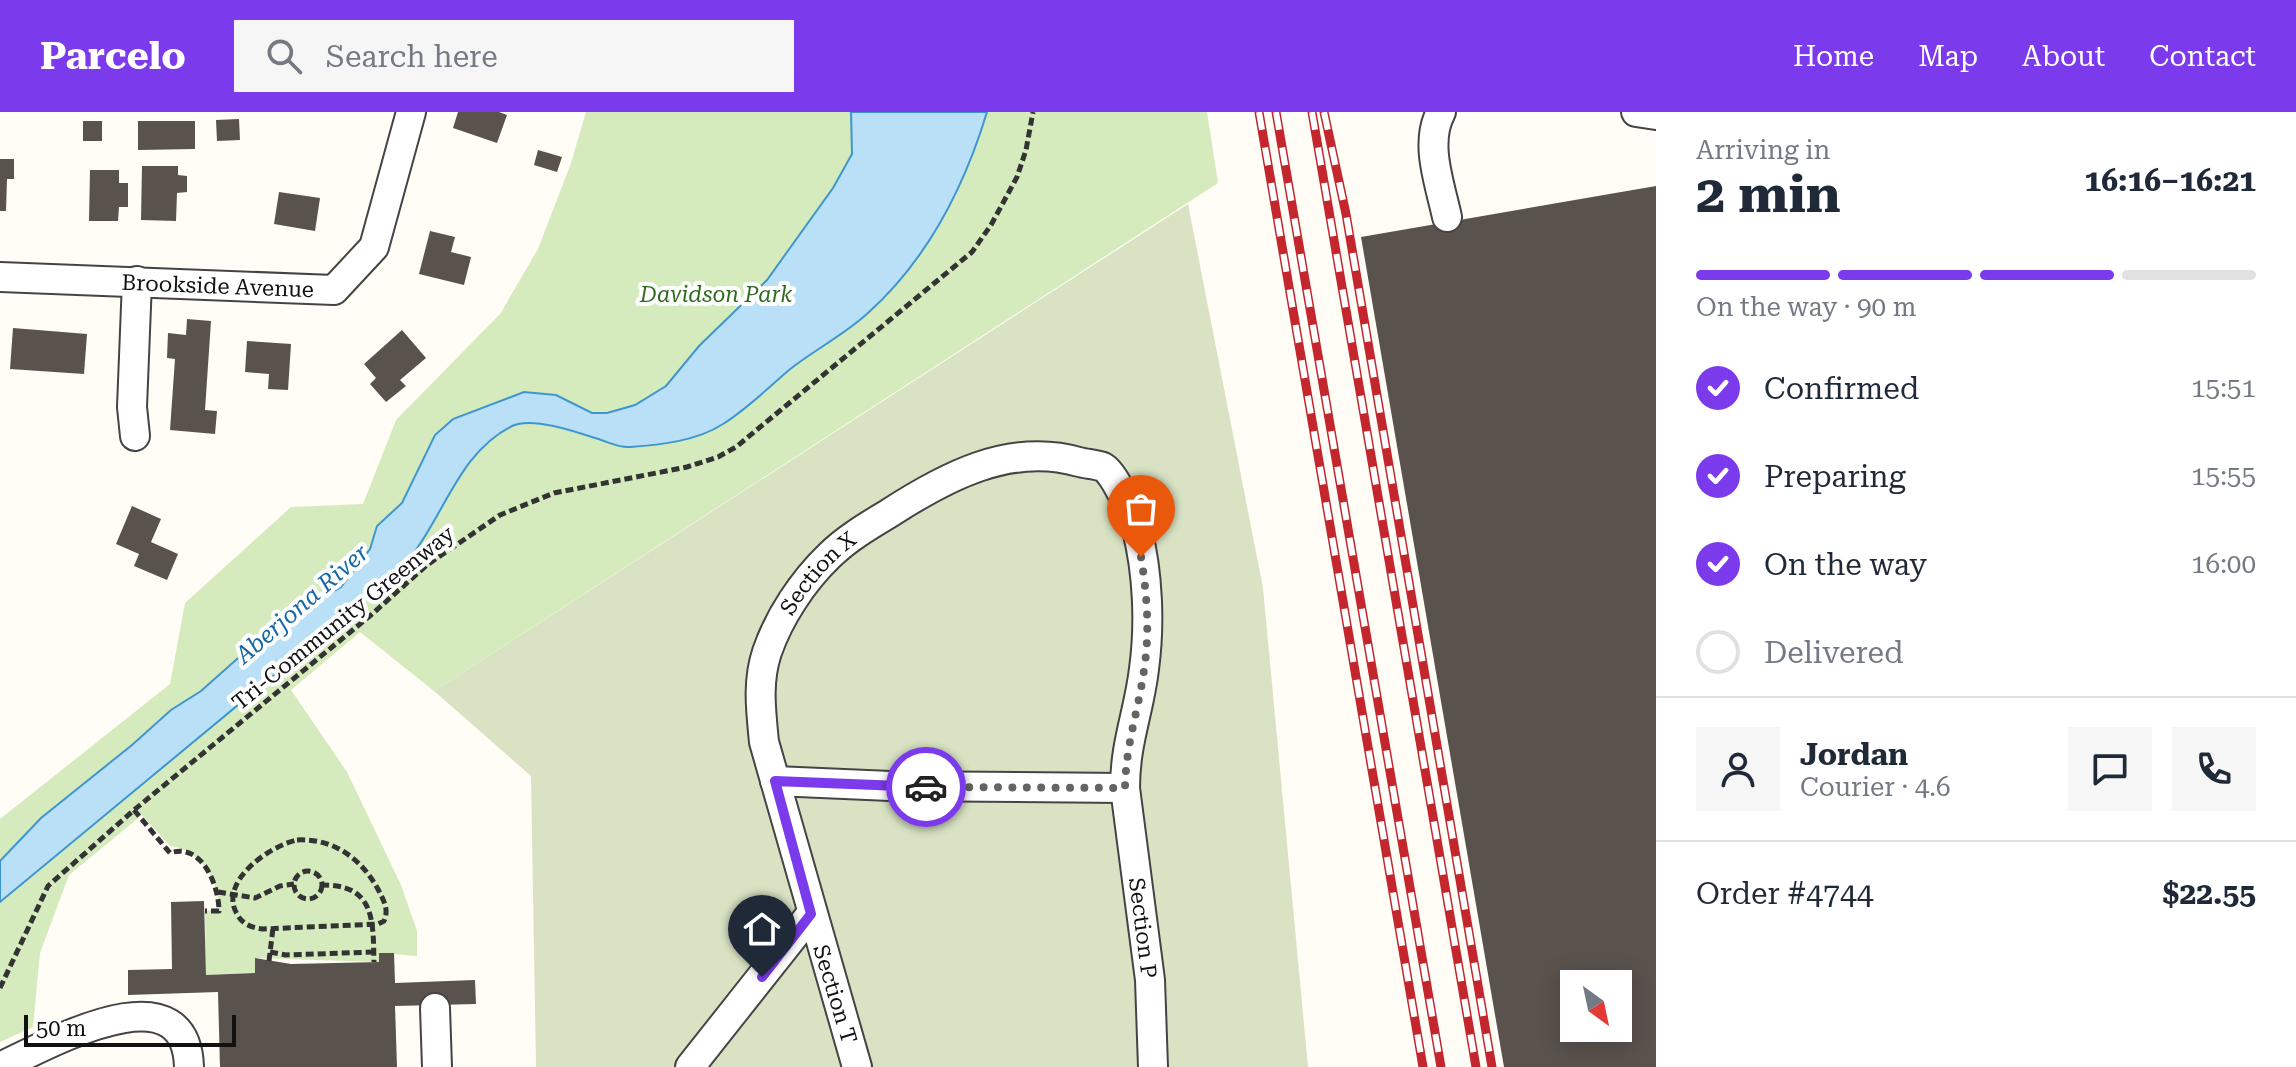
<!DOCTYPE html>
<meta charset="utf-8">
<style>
body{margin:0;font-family:"Roboto Serif",serif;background:#f6f6f7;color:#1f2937;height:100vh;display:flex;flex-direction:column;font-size:30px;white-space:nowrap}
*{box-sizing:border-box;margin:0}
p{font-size:26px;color:#747a83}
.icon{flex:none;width:44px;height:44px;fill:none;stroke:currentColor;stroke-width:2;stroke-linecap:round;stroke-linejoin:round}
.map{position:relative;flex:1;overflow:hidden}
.panel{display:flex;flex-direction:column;background:#fff;width:640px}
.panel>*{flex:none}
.needle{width:52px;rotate:147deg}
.controls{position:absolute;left:1560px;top:858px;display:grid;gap:16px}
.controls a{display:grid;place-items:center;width:72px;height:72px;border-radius:0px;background:#fff;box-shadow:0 4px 20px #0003;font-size:40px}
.scale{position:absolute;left:24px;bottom:20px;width:212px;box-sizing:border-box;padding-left:8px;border:4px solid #111;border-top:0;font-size:22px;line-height:28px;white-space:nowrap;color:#111;-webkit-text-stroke:6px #fff;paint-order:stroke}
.pin{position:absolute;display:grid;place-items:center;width:68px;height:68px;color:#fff;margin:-82px -34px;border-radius:50% 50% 50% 0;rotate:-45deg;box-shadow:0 0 8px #0007}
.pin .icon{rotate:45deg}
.courier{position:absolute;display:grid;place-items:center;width:80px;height:80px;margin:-40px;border:6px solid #7c3aed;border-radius:50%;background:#fff;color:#222;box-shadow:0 2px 10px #0007}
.summary em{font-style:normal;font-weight:700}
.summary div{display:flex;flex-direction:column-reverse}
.summary{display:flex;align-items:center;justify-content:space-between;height:136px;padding:0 40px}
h1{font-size:52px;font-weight:700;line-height:60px}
.bar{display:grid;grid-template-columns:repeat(4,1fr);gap:12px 8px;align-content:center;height:96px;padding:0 40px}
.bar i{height:10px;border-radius:6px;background:#e0e1e3}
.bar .on{background:#7c3aed}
.bar p{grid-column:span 4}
.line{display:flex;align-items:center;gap:20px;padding:0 40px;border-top:2px solid #e0e1e3}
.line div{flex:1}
.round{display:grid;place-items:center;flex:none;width:84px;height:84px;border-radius:0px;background:#f6f6f7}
ol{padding:0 40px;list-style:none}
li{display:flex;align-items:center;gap:24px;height:88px}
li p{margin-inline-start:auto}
li .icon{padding:8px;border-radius:50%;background:#7c3aed;color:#fff;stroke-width:4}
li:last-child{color:#747a83}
li i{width:44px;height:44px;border:4px solid #e0e1e3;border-radius:50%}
header{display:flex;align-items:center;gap:48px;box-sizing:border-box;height:112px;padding:0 40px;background:#7c3aed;color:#fff}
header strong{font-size:38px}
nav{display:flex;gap:44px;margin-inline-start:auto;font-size:28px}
.search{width:560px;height:72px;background:#f6f6f7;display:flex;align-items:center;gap:20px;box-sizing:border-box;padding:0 28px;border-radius:0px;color:#747a83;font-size:30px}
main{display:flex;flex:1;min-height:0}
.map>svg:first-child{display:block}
.green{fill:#d5ebbd}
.cemetery{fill:#d9e3c4}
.water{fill:#b9e0f7;stroke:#3f96cf;stroke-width:2}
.building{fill:#5a524d;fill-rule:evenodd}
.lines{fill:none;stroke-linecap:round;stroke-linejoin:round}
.minor-casing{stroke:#444;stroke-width:32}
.path{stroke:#333;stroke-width:5;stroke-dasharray:8 4;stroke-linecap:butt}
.minor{stroke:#fff;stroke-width:28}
.rail-casing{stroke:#c4262e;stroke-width:9}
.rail{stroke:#fff;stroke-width:6;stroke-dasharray:18;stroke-linecap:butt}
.done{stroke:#646461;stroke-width:8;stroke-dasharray:0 14.4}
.route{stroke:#7c3aed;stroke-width:10}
.labels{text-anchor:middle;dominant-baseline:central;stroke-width:8;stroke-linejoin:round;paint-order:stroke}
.street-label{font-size:22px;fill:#111;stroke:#fff}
.park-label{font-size:22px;font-style:italic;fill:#2f6b1f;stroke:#fff}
.water-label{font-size:24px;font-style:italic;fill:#1768a6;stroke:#fff}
</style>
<header>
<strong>Parcelo</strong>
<div class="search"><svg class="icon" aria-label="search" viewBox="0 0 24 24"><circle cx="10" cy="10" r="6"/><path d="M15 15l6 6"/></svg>Search here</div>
<nav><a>Home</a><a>Map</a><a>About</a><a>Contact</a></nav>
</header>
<main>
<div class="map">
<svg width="1656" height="955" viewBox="0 0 1656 955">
<rect width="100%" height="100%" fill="#fffdf5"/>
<path class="green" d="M586 0H1207L1218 71 434 579 360 520 291 578 347 660 401 773 417 819V844L380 841 379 850 255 846V861L206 863 205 799 219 798C219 769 201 738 170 734L142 703 69 763 40 841 33 915 0 930V707L170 572 185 491 291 395 363 392 396 308 500 202 538 137 571 51Z"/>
<path class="cemetery" d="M1188 92 1263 476 1308 955H536L531 664 434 579Z"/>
<path class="water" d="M851 0H987C964 76 928 147 868 201 844 223 814 238 789 258 768 276 747 297 723 312 697 329 660 333 630 335 620 336 610 331 601 328 580 321 533 304 512 314 461 339 445 400 413 442 405 453 393 463 383 473L0 790V749L41 706 132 633 171 598 201 579 237 547 266 529 303 498 341 475 370 437 377 414 402 391 435 323 453 307 524 280 556 283 592 301H607L635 293 666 274 699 234 767 168 833 76 852 42Z"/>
<g class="building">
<path d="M458 0H499L507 3 497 31 453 16Z"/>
<path d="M239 7 240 28 217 29 216 8Z"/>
<rect x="83" y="9" width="19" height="20"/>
<path d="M138 9H195V37L138 38Z"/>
<path d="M538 38 562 45 557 60 534 53Z"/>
<path d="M0 47H14V67H7L6 99H0Z"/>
<path d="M142 54H178V63L187 64V80L177 81 176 109 141 108Z"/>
<path d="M90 58H119V71H128V95H119L118 109H89Z"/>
<path d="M1656 74V955H1504L1361 125ZM1574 872H1618V916H1574Z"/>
<path d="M279 80 320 86 315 119 274 112Z"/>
<path d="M430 119 455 125 451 140 471 145 464 173 419 162Z"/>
<path d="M187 207 211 209 205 298 217 299 215 322 170 318 175 247 167 246 168 221 186 223Z"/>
<path d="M13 216 87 222 84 262 10 257Z"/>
<path d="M402 218 426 246 400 268 406 274 386 290 370 272 376 266 364 252Z"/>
<path d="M247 229 291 232 288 278 268 277 269 262 245 260Z"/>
<path d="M132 394 161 407 151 430 178 442 167 468 134 454 139 442 116 432Z"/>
<path d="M204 789 206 863 255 861V846L291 852 379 850V841H394L395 871 475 868 476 892 395 894 397 955H220L218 880 128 883V858L172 857 171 790Z"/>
</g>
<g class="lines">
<defs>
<g id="minor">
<path d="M1441 0C1424 31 1440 72 1447 105"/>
<path d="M1636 0 1656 3"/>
<path id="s1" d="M0 165 334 178 374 135 411 0"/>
<path d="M135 324 132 295 137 169"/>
<path d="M775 669 890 674 1125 676"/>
<path d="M435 896 437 955"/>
<path d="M0 955C46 934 186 853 189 955"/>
<path d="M690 955 811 802"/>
<path id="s2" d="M857 955 764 630C761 599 757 570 767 540 779 505 803 469 829 444 846 427 868 414 888 402 945 365 1010 330 1079 350 1086 352 1096 352 1103 355 1115 361 1133 404 1137 418 1148 461 1150 513 1144 557 1139 600 1125 630 1125 676L1150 868 1153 955"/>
</g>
</defs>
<use href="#minor" class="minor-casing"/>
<g class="path">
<path d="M134 698 170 741C202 730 219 774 219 799H205"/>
<path d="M297 728C334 726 362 747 379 779 384 789 389 798 384 809L378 812 263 817C252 816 242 812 237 802 218 770 269 734 297 728Z"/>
<circle cx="308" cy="773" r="14"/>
<path d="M321 773C375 772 373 808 374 850"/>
<path d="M218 780 255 786 280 774 294 772"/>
<path d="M270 840 286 843 374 840"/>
<path d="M269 849 273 816"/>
<path d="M0 876 48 774 134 698 371 503 427 453 500 403 554 381 687 355 718 345 736 335 972 140 991 113 1017 65 1026 38 1033 0"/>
</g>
<use href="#minor" class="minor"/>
<defs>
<g id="rail">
<path d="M1259 0 1423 955"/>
<path d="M1276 0 1441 955"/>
<path d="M1312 0 1476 955"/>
<path d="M1324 0 1346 102 1492 955"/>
</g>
</defs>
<use href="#rail" class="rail-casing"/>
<use href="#rail" class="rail"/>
</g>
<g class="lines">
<path class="done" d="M926 675 1125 676C1126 631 1138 601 1144 558 1150 521 1147 482 1141 445"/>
<path class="route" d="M762 865 811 802 775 669 926 675"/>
</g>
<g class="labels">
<g class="street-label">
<text stroke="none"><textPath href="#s1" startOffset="218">Brookside Avenue</textPath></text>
<text stroke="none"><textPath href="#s2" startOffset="524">Section X</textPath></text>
<text transform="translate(343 506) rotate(-39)">Tri-Community Greenway</text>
<text stroke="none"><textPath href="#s2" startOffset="1320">Section P</textPath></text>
<text transform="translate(835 882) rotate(73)">Section T</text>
</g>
<g class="park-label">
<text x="716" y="182">Davidson Park</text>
</g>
<g class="water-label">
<text transform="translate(302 492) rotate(-41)">Aberjona River</text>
</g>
</g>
</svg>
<div class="controls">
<a><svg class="needle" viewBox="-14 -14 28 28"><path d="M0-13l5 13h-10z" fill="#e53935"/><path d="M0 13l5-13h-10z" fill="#747a83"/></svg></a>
</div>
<div class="scale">50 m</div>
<div class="pin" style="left:1141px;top:445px;background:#ea580c"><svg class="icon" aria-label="bag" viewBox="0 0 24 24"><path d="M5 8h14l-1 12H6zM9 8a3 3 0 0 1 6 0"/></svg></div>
<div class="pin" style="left:762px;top:865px;background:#1f2937"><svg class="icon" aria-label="home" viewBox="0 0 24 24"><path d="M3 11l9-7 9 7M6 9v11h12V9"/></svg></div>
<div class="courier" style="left:926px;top:675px"><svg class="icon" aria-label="car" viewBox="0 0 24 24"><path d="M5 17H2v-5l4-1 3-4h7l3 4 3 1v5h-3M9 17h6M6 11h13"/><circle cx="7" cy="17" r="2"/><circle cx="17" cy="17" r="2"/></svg></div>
</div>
<section class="panel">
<div class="summary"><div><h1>2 min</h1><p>Arriving in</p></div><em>16:16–16:21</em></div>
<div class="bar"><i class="on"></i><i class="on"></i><i class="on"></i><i></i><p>On the way · 90 m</p></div>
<ol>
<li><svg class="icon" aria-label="check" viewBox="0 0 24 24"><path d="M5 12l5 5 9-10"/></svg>Confirmed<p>15:51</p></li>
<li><svg class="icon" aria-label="check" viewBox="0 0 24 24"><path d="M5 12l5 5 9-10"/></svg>Preparing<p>15:55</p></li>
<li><svg class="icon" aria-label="check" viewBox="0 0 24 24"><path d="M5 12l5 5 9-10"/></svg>On the way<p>16:00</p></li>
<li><i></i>Delivered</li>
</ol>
<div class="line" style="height:144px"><a class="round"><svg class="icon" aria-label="person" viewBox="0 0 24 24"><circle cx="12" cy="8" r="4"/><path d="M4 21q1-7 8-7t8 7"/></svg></a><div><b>Jordan</b><p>Courier · 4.6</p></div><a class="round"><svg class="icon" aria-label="chat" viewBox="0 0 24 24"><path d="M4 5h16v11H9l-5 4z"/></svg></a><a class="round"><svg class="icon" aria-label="phone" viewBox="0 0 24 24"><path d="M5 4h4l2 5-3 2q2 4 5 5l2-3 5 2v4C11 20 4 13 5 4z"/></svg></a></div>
<div class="line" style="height:104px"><div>Order #4744</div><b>$22.55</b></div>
</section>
</main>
